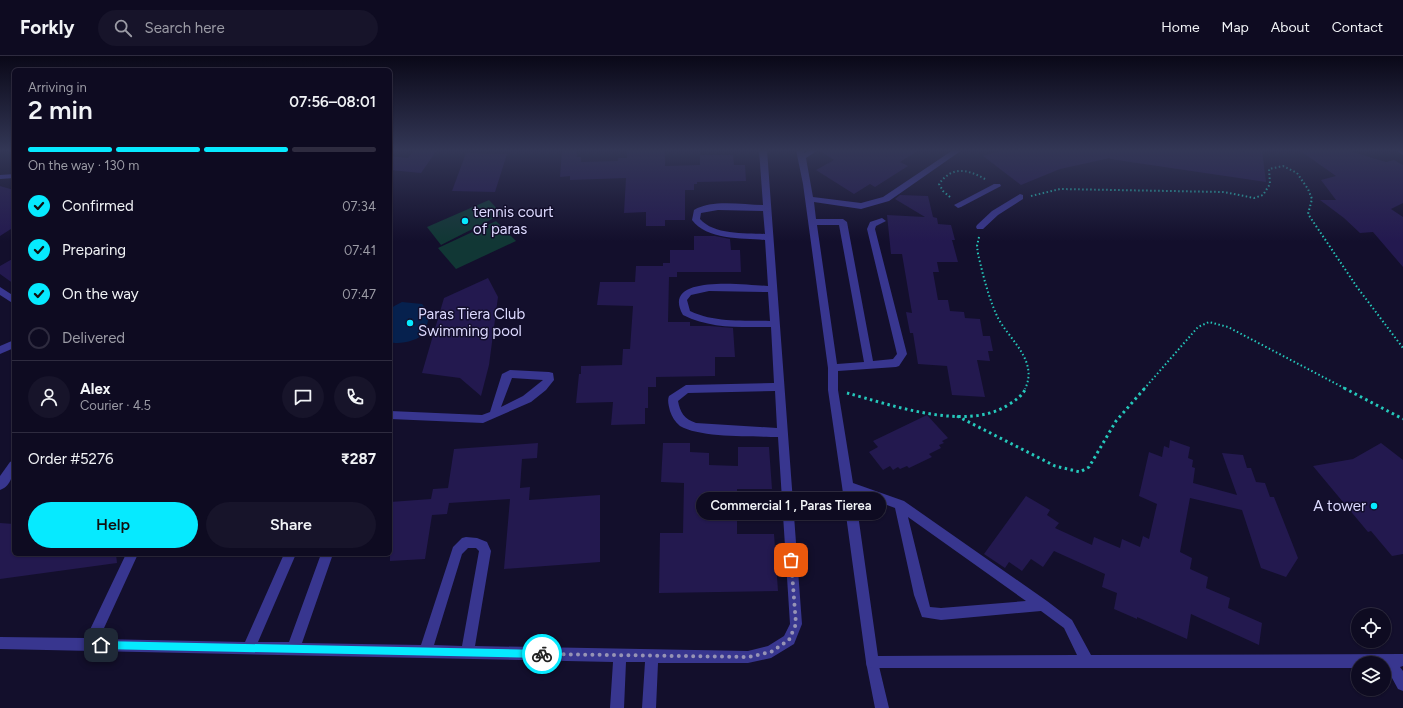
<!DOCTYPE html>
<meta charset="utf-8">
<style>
body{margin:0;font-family:Figtree,sans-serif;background:#17142a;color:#f1f3f6;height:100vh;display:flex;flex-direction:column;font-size:15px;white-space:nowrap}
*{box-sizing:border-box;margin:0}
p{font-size:13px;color:#9b9ba5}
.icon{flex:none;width:22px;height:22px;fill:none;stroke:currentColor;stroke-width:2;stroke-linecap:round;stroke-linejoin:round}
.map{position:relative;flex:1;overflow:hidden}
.side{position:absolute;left:12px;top:12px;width:380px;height:488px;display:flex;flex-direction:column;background:#0e0b21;border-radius:6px;box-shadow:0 1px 3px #0004,0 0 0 1px #2e2b3f}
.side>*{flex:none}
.controls{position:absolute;left:1351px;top:552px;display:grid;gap:8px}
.controls a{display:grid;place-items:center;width:40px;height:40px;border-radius:50%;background:#0e0b21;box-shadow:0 1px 3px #0004,0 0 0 1px #2e2b3f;font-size:20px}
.pin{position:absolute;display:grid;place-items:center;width:34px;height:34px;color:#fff;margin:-17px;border-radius:8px;box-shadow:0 2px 6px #0006}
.courier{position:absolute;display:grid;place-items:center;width:40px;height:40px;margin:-20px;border:3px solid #06eaff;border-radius:50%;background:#fff;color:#222;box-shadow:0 1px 5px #0007}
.bubble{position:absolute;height:28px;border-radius:14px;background:#0e0b21;box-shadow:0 1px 3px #0004,0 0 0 1px #2e2b3f;font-size:13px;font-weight:600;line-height:28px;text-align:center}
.headline em{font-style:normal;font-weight:600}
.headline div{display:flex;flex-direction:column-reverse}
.headline{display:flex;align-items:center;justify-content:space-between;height:68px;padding:0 16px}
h1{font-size:26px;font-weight:600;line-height:30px}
.bar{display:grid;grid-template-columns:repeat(4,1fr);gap:6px 4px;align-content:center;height:48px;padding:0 16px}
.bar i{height:5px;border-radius:3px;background:#2e2b3f}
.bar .selected{background:#06eaff}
.bar p{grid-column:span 4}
.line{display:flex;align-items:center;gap:10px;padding:0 16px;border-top:1px solid #2e2b3f}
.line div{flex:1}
.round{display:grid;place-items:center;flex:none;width:42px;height:42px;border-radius:21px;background:#17142a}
ol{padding:0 16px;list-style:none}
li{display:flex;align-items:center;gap:12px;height:44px}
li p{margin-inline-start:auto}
li .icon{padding:4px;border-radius:50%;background:#06eaff;color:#111;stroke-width:4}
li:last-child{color:#9b9ba5}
li i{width:22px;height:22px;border:2px solid #2e2b3f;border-radius:50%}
.primary-button{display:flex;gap:8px;margin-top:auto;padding:8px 16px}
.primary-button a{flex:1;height:46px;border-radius:24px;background:#06eaff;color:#111;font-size:16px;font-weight:600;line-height:46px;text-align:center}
.primary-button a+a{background:#17142a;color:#f1f3f6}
header{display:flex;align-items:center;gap:24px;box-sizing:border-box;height:56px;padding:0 20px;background:#0e0b21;border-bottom:1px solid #2e2b3f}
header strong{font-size:19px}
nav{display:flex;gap:22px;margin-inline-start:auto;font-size:14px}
.search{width:280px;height:36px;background:#17142a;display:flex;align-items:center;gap:10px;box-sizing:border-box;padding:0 14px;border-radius:22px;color:#9b9ba5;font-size:15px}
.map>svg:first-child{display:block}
.green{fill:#113735}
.water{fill:#06214e}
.building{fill:#23194f}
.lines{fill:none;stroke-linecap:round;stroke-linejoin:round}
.path-far1{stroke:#25c8bb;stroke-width:2;stroke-dasharray:1.5 2.5;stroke-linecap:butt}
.path{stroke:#25c8bb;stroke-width:3;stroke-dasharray:2.5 3.5;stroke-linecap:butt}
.service{fill:#38368f;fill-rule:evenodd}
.pedestrian{fill:#38368f;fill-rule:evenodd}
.minor{fill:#38368f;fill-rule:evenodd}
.route{fill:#06eaff}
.done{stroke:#9693b5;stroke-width:4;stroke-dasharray:0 7.2}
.poi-dot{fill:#06eaff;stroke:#130f2c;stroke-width:1.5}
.labels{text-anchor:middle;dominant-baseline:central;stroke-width:3;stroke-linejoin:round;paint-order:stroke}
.poi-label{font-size:15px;fill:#dddaff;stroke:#130f2c;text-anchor:start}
</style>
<header>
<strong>Forkly</strong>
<div class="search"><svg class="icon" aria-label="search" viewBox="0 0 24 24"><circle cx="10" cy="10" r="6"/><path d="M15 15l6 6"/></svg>Search here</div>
<nav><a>Home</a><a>Map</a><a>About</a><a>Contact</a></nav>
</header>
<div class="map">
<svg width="1403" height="652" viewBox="0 0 1403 652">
<rect width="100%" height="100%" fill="#130f2c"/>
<g class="green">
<path d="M489 144 502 158 441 189 427 171Z"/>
<path d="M496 165 516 185 456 213 438 192Z"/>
</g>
<path class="water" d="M402 246 422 248 430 258C428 263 427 272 424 277 418 285 399 289 390 286V270L392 268C392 253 385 254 402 246Z"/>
<g class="building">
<path d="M414 94H437L421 117 390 114V100L408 102Z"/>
<path d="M562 94H577V101H581V106L618 105V102H627V94H665V110L700 109V99H733L734 109H745L746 125 697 126V128H694V134H685V164H665V170H646V156L624 157 626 122 570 124V120L560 121Z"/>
<path d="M819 94H919L900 106 908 110 875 131 870 128 854 138 816 114 834 104Z"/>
<path d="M1004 94H1229L1244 96V94H1262L1266 126 1110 103V102L1060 113 1021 129 983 100Z"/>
<path d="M1299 94H1346L1386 106 1394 104 1403 109V147L1391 153 1403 161V211L1373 176 1360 177 1344 162 1320 144H1336L1321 124 1336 120Z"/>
<path d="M466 97 507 98 495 136 452 135Z"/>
<path d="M0 130 14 134V171L0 180Z"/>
<path d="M900 139 928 140 933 161 937 162 938 168 951 169 955 184H952L958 206H937L939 216H933L938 244H948L950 255 964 256 965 262 980 263 983 280H990L993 295H988L990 305 977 304 985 341 952 339 947 310 918 308 913 277H910L906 256 912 257 902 198H891L887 159 925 161 895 143Z"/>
<path d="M694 180H715L730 183 731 194H740L741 216H677V221H669L668 266H690V270H710L733 272 735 301H715V320L656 321V331H648V352H645V368L611 369 613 346 576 347 579 318H581V310L622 309 623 293H630L633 250 597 249 600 226H635L636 210H663V207H670V194H694Z"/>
<path d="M14 202V228L0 218V210Z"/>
<path d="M488 222 498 241 489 309 481 340 460 322 422 317 444 242Z"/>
<path d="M927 359 948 382 942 385 944 387 939 389 941 392 929 398 932 401 909 412 907 410 900 413 898 411 893 414 890 410 883 414 869 396 878 391 873 385Z"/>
<path d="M1170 384 1190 391 1188 402 1193 404 1192 411 1195 412 1193 427 1237 439 1222 397 1243 399 1247 412H1251L1256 426 1265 427 1270 441H1274L1298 502 1286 521 1261 512 1242 454 1190 442 1180 496 1192 502 1190 513 1208 521 1206 532 1230 542 1228 552 1262 567 1259 589 1191 558 1187 583 1137 561V563L1114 553 1117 537 1102 531 1105 518 1054 495 1043 511 1031 503 1022 515 1009 506 1005 512 984 498 1026 440 1050 454 1047 459 1059 467 1055 472 1092 489 1094 481 1120 492 1122 483 1140 491 1143 480 1149 483 1157 448 1139 440 1149 396 1162 401 1164 390 1169 392Z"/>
<path d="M538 387 537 402 522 403 520 432 530 431 529 444 600 439V506L504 513 510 443 449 447 447 458 432 459 425 503 390 505V446L431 443 433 433 448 432 454 393Z"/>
<path d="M663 387H690V396L709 397V409L738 410V391H769L772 433H737V478H774L778 535 659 537 660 477H683L684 427 661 426Z"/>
<path d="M1381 387 1403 404V498L1392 500 1371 475 1368 476 1313 410 1353 403Z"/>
<path d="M0 467 14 468V498H116L117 507 0 523Z"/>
</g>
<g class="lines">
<g class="path-far1">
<path d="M1031 140 1060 133 1224 136 1254 142 1263 139 1270 128 1269 113 1283 110 1297 117 1308 133 1312 143 1308 158 1357 231 1403 292"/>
<path d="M950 141 943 135 939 128C952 110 967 113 985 123"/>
<path d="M979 181 977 190 978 198C983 219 988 240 997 260 1008 283 1039 304 1025 333"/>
<path d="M1144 333 1198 271 1209 266 1228 271 1346 333"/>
</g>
<g class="path">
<path d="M1344 332 1403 363"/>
<path d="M847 337C892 349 966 376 1008 349 1016 344 1022 340 1026 332"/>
<path d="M957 360 1055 410 1080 416 1089 411 1116 365 1145 332"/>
</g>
<path class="service" d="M872 600 877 601 878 606 889 652H875L866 606 867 601Z"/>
<g class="pedestrian">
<path d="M994 128H1000L1001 130 961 151 958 152 954 149Z"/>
<path d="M1020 138 1023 139V143L998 159 983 173H977L976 171 977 169 992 155Z"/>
</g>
<g class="minor">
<path d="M759 94H767L802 568 794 588 771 602 748 607H658L656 652H642L645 606H626L624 652H610L613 606 0 593V581L86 582 126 498H138L99 583 245 586 284 498H296L258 586H289L321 498H333L302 587 421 589 453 491 462 482 466 481 477 482 487 486 491 495 475 590 748 595 768 590 784 580 790 568 778 381C753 380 700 382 680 370 675 366 672 361 670 355 669 350 667 345 669 340L686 329 774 327 771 271C740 271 711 273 683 259 659 217 747 229 768 230L765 184C742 182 707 184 692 164L694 154C713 143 742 149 763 149ZM718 154 763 155 765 178C745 177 714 179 700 163L701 157ZM709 235 768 236 770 265C743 264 715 267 690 255L687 244 691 239ZM775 335 777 372 696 367C684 363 680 356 678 345L688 337ZM468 492H476L479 495 462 590 434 589 462 498Z"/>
<path d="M796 94H804V97L809 94H818L806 102 813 141 861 147 883 141 953 94H962L889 145 861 153 814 146 816 163H843L847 166 873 305 893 303 897 298 867 173 870 166 882 162 886 165 876 170 875 173 907 298 899 310 896 311 838 315V334L853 427 904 445 1047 545 1072 564 1091 599 1403 598V610L1400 611 1403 615V635L1398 633 1386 611H1384V607H1358V612H872L867 611 866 606 842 430 828 334V312L803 128ZM817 169H839L864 306 837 308ZM855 437 895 452 914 539 922 561 941 564 1041 555 1064 572 1077 599 878 600ZM908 461 1026 545 941 552 930 551Z"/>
<path d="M1396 94H1403V99Z"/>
<path d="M14 118V122L0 123V119Z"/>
<path d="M0 231 14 240V248L0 239Z"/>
<path d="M14 284V292L0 298V290Z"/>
<path d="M510 314 549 316 553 317 554 324 546 334 531 346 483 367 390 363V355L482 359 490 356 501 321 502 318ZM512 322 543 324 523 340 501 351Z"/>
<path d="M14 404C14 415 12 430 0 434V420L10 406Z"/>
</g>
</g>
<linearGradient id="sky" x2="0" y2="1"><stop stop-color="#0a0818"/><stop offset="0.51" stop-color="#333756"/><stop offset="1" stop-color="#333756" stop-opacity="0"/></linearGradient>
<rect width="1403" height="185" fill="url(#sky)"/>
<path class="route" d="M101 585 542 594 545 595 547 598 545 601 542 602 101 593 98 592 97 589 98 586Z"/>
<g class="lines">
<path class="done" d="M542 598 748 601 771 596 789 584 796 568 791 504"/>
</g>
<g class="poi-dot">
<circle cx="465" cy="165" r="4"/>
<circle cx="410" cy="267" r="4"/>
<circle cx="1374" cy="450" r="4"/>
</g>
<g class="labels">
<g class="poi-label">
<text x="473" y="156">tennis court<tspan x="473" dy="17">of paras</tspan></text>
<text x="418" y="258">Paras Tiera Club<tspan x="418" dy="17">Swimming pool</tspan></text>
<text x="1366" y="450" text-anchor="end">A tower</text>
</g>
</g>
</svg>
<div class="controls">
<a><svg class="icon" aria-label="locate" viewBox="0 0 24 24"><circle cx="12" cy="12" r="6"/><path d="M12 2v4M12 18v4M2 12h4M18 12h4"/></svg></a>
<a><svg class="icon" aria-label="layers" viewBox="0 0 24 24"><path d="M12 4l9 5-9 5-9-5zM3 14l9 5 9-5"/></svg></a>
</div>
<div class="pin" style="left:791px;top:504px;background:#ea580c"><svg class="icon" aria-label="bag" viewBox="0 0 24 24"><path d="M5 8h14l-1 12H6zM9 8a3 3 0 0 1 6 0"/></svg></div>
<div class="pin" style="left:101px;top:589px;background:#1f2937"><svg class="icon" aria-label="home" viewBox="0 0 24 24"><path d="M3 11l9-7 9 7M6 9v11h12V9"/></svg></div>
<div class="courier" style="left:542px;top:598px"><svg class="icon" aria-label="bike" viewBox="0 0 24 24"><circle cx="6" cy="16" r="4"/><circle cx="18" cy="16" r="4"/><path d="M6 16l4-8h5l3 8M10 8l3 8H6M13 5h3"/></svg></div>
<div class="bubble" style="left:696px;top:436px;width:190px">Commercial 1 , Paras Tierea</div>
<section class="side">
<div class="headline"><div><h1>2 min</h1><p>Arriving in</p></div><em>07:56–08:01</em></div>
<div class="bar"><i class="selected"></i><i class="selected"></i><i class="selected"></i><i></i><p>On the way · 130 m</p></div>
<ol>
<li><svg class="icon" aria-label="check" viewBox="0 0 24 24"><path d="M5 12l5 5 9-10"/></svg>Confirmed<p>07:34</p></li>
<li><svg class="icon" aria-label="check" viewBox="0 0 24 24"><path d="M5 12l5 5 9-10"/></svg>Preparing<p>07:41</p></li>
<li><svg class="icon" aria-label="check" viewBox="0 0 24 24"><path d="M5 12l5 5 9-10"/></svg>On the way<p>07:47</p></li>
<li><i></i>Delivered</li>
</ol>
<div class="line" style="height:72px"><a class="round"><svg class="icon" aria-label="person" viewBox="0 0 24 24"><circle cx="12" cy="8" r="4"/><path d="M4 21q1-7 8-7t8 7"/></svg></a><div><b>Alex</b><p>Courier · 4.5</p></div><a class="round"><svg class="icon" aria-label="chat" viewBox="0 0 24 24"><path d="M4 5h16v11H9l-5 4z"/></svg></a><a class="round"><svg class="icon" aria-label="phone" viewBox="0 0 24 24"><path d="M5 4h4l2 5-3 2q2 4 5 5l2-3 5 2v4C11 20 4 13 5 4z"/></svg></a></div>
<div class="line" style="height:52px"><div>Order #5276</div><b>₹287</b></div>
<div class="primary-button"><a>Help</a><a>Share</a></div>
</section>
</div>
